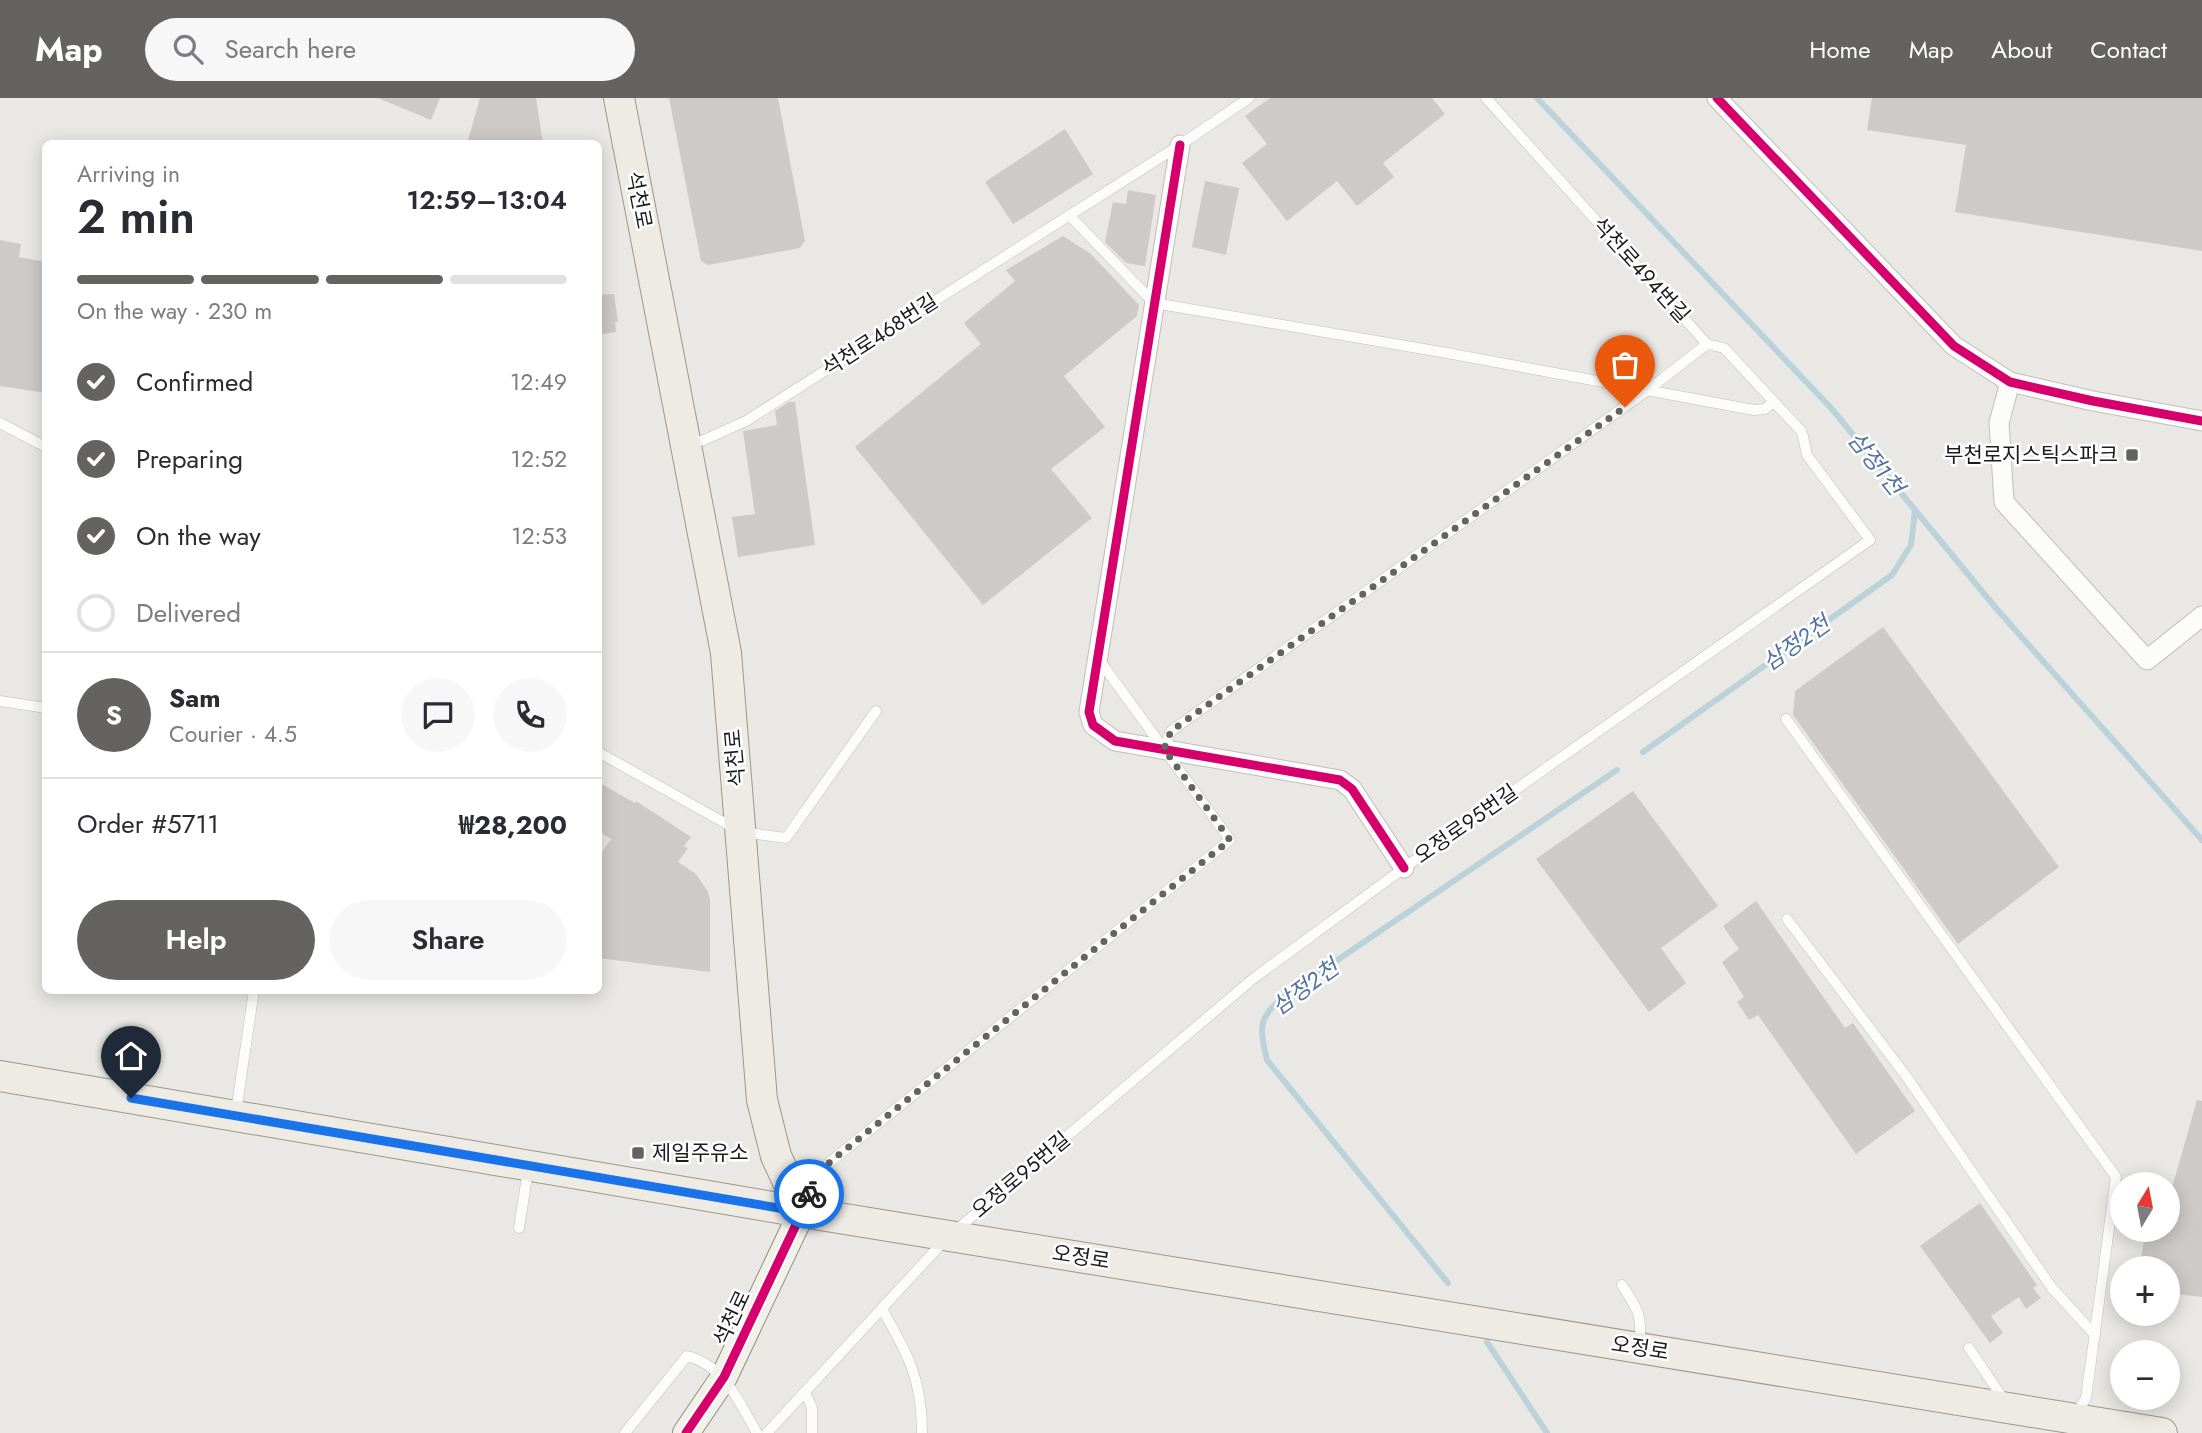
<!DOCTYPE html>
<meta charset="utf-8">
<style>
body{margin:0;font-family:Jost,"Noto Sans KR",sans-serif;background:#f7f7f7;color:#2b2b33;height:100vh;display:flex;flex-direction:column;font-size:26px;white-space:nowrap}
*{box-sizing:border-box;margin:0}
p{font-size:23px;color:#7c7c81}
.icon{flex:none;width:38px;height:38px;fill:none;stroke:currentColor;stroke-width:2;stroke-linecap:round;stroke-linejoin:round}
.map{position:relative;flex:1;overflow:hidden}
.details{position:absolute;left:42px;top:42px;width:560px;height:854px;display:flex;flex-direction:column;background:#fff;border-radius:10px;box-shadow:0 4px 18px #0003}
.details>*{flex:none}
.needle{width:46px;rotate:10deg}
.controls{position:absolute;left:2110px;top:1074px;display:grid;gap:14px}
.controls a{display:grid;place-items:center;width:70px;height:70px;border-radius:50%;background:#fff;box-shadow:0 4px 18px #0003;font-size:35px}
.pin{position:absolute;display:grid;place-items:center;width:60px;height:60px;color:#fff;margin:-72px -30px;border-radius:50% 50% 50% 0;rotate:-45deg;box-shadow:0 0 7px #0007}
.pin .icon{rotate:45deg}
.courier{position:absolute;display:grid;place-items:center;width:70px;height:70px;margin:-35px;border:5px solid #1a73e8;border-radius:50%;background:#fff;color:#222;box-shadow:0 2px 9px #0007}
.overview em{font-style:normal;font-weight:600}
.overview div{display:flex;flex-direction:column-reverse}
.overview{display:flex;align-items:center;justify-content:space-between;height:119px;padding:0 35px}
h1{font-size:46px;font-weight:600;line-height:52px}
.bar{display:grid;grid-template-columns:repeat(4,1fr);gap:10px 7px;align-content:center;height:84px;padding:0 35px}
.bar i{height:9px;border-radius:5px;background:#e1e1e2}
.bar .on{background:#646362}
.bar p{grid-column:span 4}
.line{display:flex;align-items:center;gap:18px;padding:0 35px;border-top:2px solid #e1e1e2}
.line div{flex:1}
.round{display:grid;place-items:center;flex:none;width:74px;height:74px;border-radius:37px;background:#f7f7f7}
ol{padding:0 35px;list-style:none}
li{display:flex;align-items:center;gap:21px;height:77px}
li p{margin-inline-start:auto}
li .icon{padding:7px;border-radius:50%;background:#646362;color:#fff;stroke-width:4}
li:last-child{color:#7c7c81}
li i{width:38px;height:38px;border:4px solid #e1e1e2;border-radius:50%}
.primary-button{display:flex;gap:14px;margin-top:auto;padding:14px 35px}
.primary-button a{flex:1;height:80px;border-radius:42px;background:#646362;color:#fff;font-size:28px;font-weight:600;line-height:80px;text-align:center}
.primary-button a+a{background:#f7f7f7;color:#2b2b33}
header{display:flex;align-items:center;gap:42px;box-sizing:border-box;height:98px;padding:0 35px;background:#646362;color:#fff}
header strong{font-size:33px}
nav{display:flex;gap:38px;margin-inline-start:auto;font-size:24px}
.search{width:490px;height:63px;background:#f7f7f7;display:flex;align-items:center;gap:18px;box-sizing:border-box;padding:0 24px;border-radius:38px;color:#7c7c81;font-size:26px}
.map>svg:first-child{display:block}
.lines{fill:none;stroke-linecap:round;stroke-linejoin:round}
.stream{stroke:#bbd2da;stroke-width:6}
.building{fill:#cdcac7}
.lane-casing{stroke:#c0bfbd;stroke-width:11}
.street-casing{stroke:#c0bfbd;stroke-width:21}
.secondary-casing{stroke:#8f917f;stroke-width:28}
.primary-casing{stroke:#9d9784;stroke-width:32}
.lane{stroke:#fcfcfb;stroke-width:10}
.street{stroke:#fcfcfb;stroke-width:19}
.secondary{stroke:#f1f1ea;stroke-width:26}
.primary{stroke:#eeebe4;stroke-width:30}
.cycleway-casing{stroke:#fff;stroke-width:13}
.cycleway{stroke:#d6006c;stroke-width:9}
.done{stroke:#646362;stroke-width:7;stroke-dasharray:0 12.6}
.route{stroke:#1a73e8;stroke-width:9}
.poi-dot{fill:#646362;stroke:#fff;stroke-width:2.5}
.labels{text-anchor:middle;dominant-baseline:central;stroke-width:5;stroke-linejoin:round;paint-order:stroke}
.street-label{font-size:21px;fill:#1c1c1c;stroke:#fff}
.poi-label{font-size:21px;fill:#1c1c1c;stroke:#fff;text-anchor:end}
.water-label{font-size:23px;font-style:italic;fill:#5374a0;stroke:#fff}
</style>
<header>
<strong>Map</strong>
<div class="search"><svg class="icon" aria-label="search" viewBox="0 0 24 24"><circle cx="10" cy="10" r="6"/><path d="M15 15l6 6"/></svg>Search here</div>
<nav><a>Home</a><a>Map</a><a>About</a><a>Contact</a></nav>
</header>
<div class="map">
<svg width="2202" height="1335" viewBox="0 0 2202 1335">
<rect width="100%" height="100%" fill="#eae8e4"/>
<g class="lines">
<g class="stream">
<path d="M1537 0 1831 310 1995 509 2202 742"/>
<path d="M1643 654 1892 477 1911 447 1915 413"/>
<path d="M1448 1185 1267 962C1259 927 1258 920 1286 897L1617 672"/>
<path d="M1487 1244 1547 1335"/>
</g>
</g>
<g class="building">
<path d="M378 0H440L431 22Z"/>
<path d="M480 0H536L543 46H467Z"/>
<path d="M669 0H778L805 143 800 150 708 167 701 163Z"/>
<path d="M1270 0H1432L1445 16 1383 65 1394 79 1357 108 1337 83 1287 123 1242 65 1267 46 1245 18Z"/>
<path d="M1872 0H2202V153L1955 114 1966 47 1867 32Z"/>
<path d="M1065 31 1093 76 1013 126 985 84Z"/>
<path d="M1205 83 1239 90 1226 157 1192 149Z"/>
<path d="M1128 92 1156 97 1145 168 1126 165 1105 144 1113 104 1126 106Z"/>
<path d="M1063 138 1091 156 1139 207 1137 218 1064 278 1105 329 1051 371 1092 420 983 507 855 349 981 246 964 225 1015 183 1006 172Z"/>
<path d="M0 142 21 146 19 159 46 164V295L0 288Z"/>
<path d="M614 196 618 224H615L616 234 598 237V197Z"/>
<path d="M789 304H795L815 447 738 459 732 419 755 416 743 333 777 327 775 313Z"/>
<path d="M1883 529 2059 769 1958 846 1793 617 1795 593Z"/>
<path d="M598 684 635 705 636 703 691 739 684 748 688 750 678 764 696 776 708 794 710 801V874L598 860V760L611 741 598 733Z"/>
<path d="M1633 693 1718 808 1661 850 1686 885 1649 914 1536 761Z"/>
<path d="M1756 803 1845 930 1853 925 1915 1013 1856 1056 1758 917 1749 922 1737 904 1744 899 1722 864 1739 851 1723 828Z"/>
<path d="M2197 1002 2202 1003V1199L2168 1195V1171H2139L2146 1132H2168V1104Z"/>
<path d="M1980 1105 2037 1187 2033 1190 2041 1200 2026 1211 2019 1199 1991 1218 2003 1235 1990 1245 1920 1148Z"/>
</g>
<g class="lines">
<defs>
<g id="lane">
<path d="M1069 117 1154 205 1447 255 1754 312 1765 311 1773 304"/>
<path d="M0 325 46 349"/>
<path d="M687 346 704 342 746 323 1180 47 1249 0"/>
<path d="M0 603 46 610"/>
<path d="M1786 621 2116 1079 2086 1300 2075 1317"/>
<path d="M1164 651 1171 633 1648 292 1707 246"/>
<path d="M598 654 741 734 786 740 876 613"/>
<path d="M1787 821 1906 978 2052 1190 2095 1237"/>
<path d="M236 1014 254 892"/>
<path d="M806 1104 814 1082 830 1064 1230 742 1100 563"/>
<path d="M519 1130 528 1072"/>
<path d="M955 1133 1254 880 1404 770 1870 442 1807 357 1802 334 1724 250 1707 246 1486 0"/>
<path d="M1622 1187C1638 1211 1643 1219 1639 1248"/>
<path d="M882 1211C908 1256 922 1281 922 1335"/>
<path d="M1969 1250 2004 1302"/>
<path d="M805 1294 812 1310V1335"/>
<path d="M625 1335 687 1258C724 1267 739 1304 757 1335"/>
<path d="M767 1335 944 1143"/>
</g>
<g id="street">
<path d="M1717 0 1954 248 2010 284 2093 303 2202 323"/>
<path d="M1180 47 1089 614 1093 627 1115 643 1340 682 1352 691 1404 770"/>
<path d="M2010 284 1999 325 2004 404 2147 562 2202 518"/>
</g>
<path id="secondary" d="M686 1335 724 1279 802 1114"/>
<g id="primary">
<path d="M619 0 726 555 762 1002 776 1058 802 1114"/>
<path d="M0 978 802 1114 2162 1335"/>
</g>
</defs>
<use href="#lane" class="lane-casing"/>
<use href="#street" class="street-casing"/>
<use href="#secondary" class="secondary-casing"/>
<use href="#primary" class="primary-casing"/>
<use href="#lane" class="lane"/>
<use href="#street" class="street"/>
<use href="#secondary" class="secondary"/>
<use href="#primary" class="primary"/>
<defs>
<g id="cycleway">
<path d="M1717 0 1954 248 2010 284 2093 303 2202 323"/>
<path d="M1180 47 1089 614 1093 627 1115 643 1340 682 1352 691 1404 770"/>
<path d="M686 1335 724 1279 802 1114"/>
</g>
</defs>
<use href="#cycleway" class="cycleway-casing"/>
<use href="#cycleway" class="cycleway"/>
</g>
<g class="lines">
<path class="done" d="M809 1096 814 1082 830 1064 1230 742 1164 651 1171 633 1625 309"/>
<path class="route" d="M131 1000 802 1114 809 1096"/>
</g>
<g class="poi-dot">
<rect x="2125" y="350" width="14" height="14" rx="3.5"/>
<rect x="631" y="1048" width="14" height="14" rx="3.5"/>
</g>
<g class="labels">
<g class="street-label">
<text transform="translate(639 102) rotate(79)">석천로</text>
<text transform="translate(1641 172) rotate(48)">석천로494번길</text>
<text transform="translate(880 237) rotate(-33)">석천로468번길</text>
<text transform="translate(735 660) rotate(-95)">석천로</text>
<text transform="translate(1466 726) rotate(-35)">오정로95번길</text>
<text transform="translate(1021 1077) rotate(-40)">오정로95번길</text>
<text transform="translate(1081 1159) rotate(9)">오정로</text>
<text transform="translate(732 1220) rotate(-65)">석천로</text>
<text transform="translate(1640 1250) rotate(9)">오정로</text>
</g>
<g class="poi-label">
<text x="2118" y="357">부천로지스틱스파크</text>
<text x="652" y="1055" text-anchor="start">제일주유소</text>
</g>
<g class="water-label">
<text transform="translate(1876 365) rotate(51)">삼정1천</text>
<text transform="translate(1796 545) rotate(-35)">삼정2천</text>
<text transform="translate(1305 889) rotate(-36)">삼정2천</text>
</g>
</g>
</svg>
<div class="controls">
<a><svg class="needle" viewBox="-14 -14 28 28"><path d="M0-13l5 13h-10z" fill="#e53935"/><path d="M0 13l5-13h-10z" fill="#7c7c81"/></svg></a>
<a>+</a>
<a>−</a>
</div>
<div class="pin" style="left:1625px;top:309px;background:#ea580c"><svg class="icon" aria-label="bag" viewBox="0 0 24 24"><path d="M5 8h14l-1 12H6zM9 8a3 3 0 0 1 6 0"/></svg></div>
<div class="pin" style="left:131px;top:1000px;background:#1f2937"><svg class="icon" aria-label="home" viewBox="0 0 24 24"><path d="M3 11l9-7 9 7M6 9v11h12V9"/></svg></div>
<div class="courier" style="left:809px;top:1096px"><svg class="icon" aria-label="bike" viewBox="0 0 24 24"><circle cx="6" cy="16" r="4"/><circle cx="18" cy="16" r="4"/><path d="M6 16l4-8h5l3 8M10 8l3 8H6M13 5h3"/></svg></div>
<section class="details">
<div class="overview"><div><h1>2 min</h1><p>Arriving in</p></div><em>12:59–13:04</em></div>
<div class="bar"><i class="on"></i><i class="on"></i><i class="on"></i><i></i><p>On the way · 230 m</p></div>
<ol>
<li><svg class="icon" aria-label="check" viewBox="0 0 24 24"><path d="M5 12l5 5 9-10"/></svg>Confirmed<p>12:49</p></li>
<li><svg class="icon" aria-label="check" viewBox="0 0 24 24"><path d="M5 12l5 5 9-10"/></svg>Preparing<p>12:52</p></li>
<li><svg class="icon" aria-label="check" viewBox="0 0 24 24"><path d="M5 12l5 5 9-10"/></svg>On the way<p>12:53</p></li>
<li><i></i>Delivered</li>
</ol>
<div class="line" style="height:126px"><b class="round" style="background:#646362;color:#fff">S</b><div><b>Sam</b><p>Courier · 4.5</p></div><a class="round"><svg class="icon" aria-label="chat" viewBox="0 0 24 24"><path d="M4 5h16v11H9l-5 4z"/></svg></a><a class="round"><svg class="icon" aria-label="phone" viewBox="0 0 24 24"><path d="M5 4h4l2 5-3 2q2 4 5 5l2-3 5 2v4C11 20 4 13 5 4z"/></svg></a></div>
<div class="line" style="height:91px"><div>Order #5711</div><b>₩28,200</b></div>
<div class="primary-button"><a>Help</a><a>Share</a></div>
</section>
</div>
